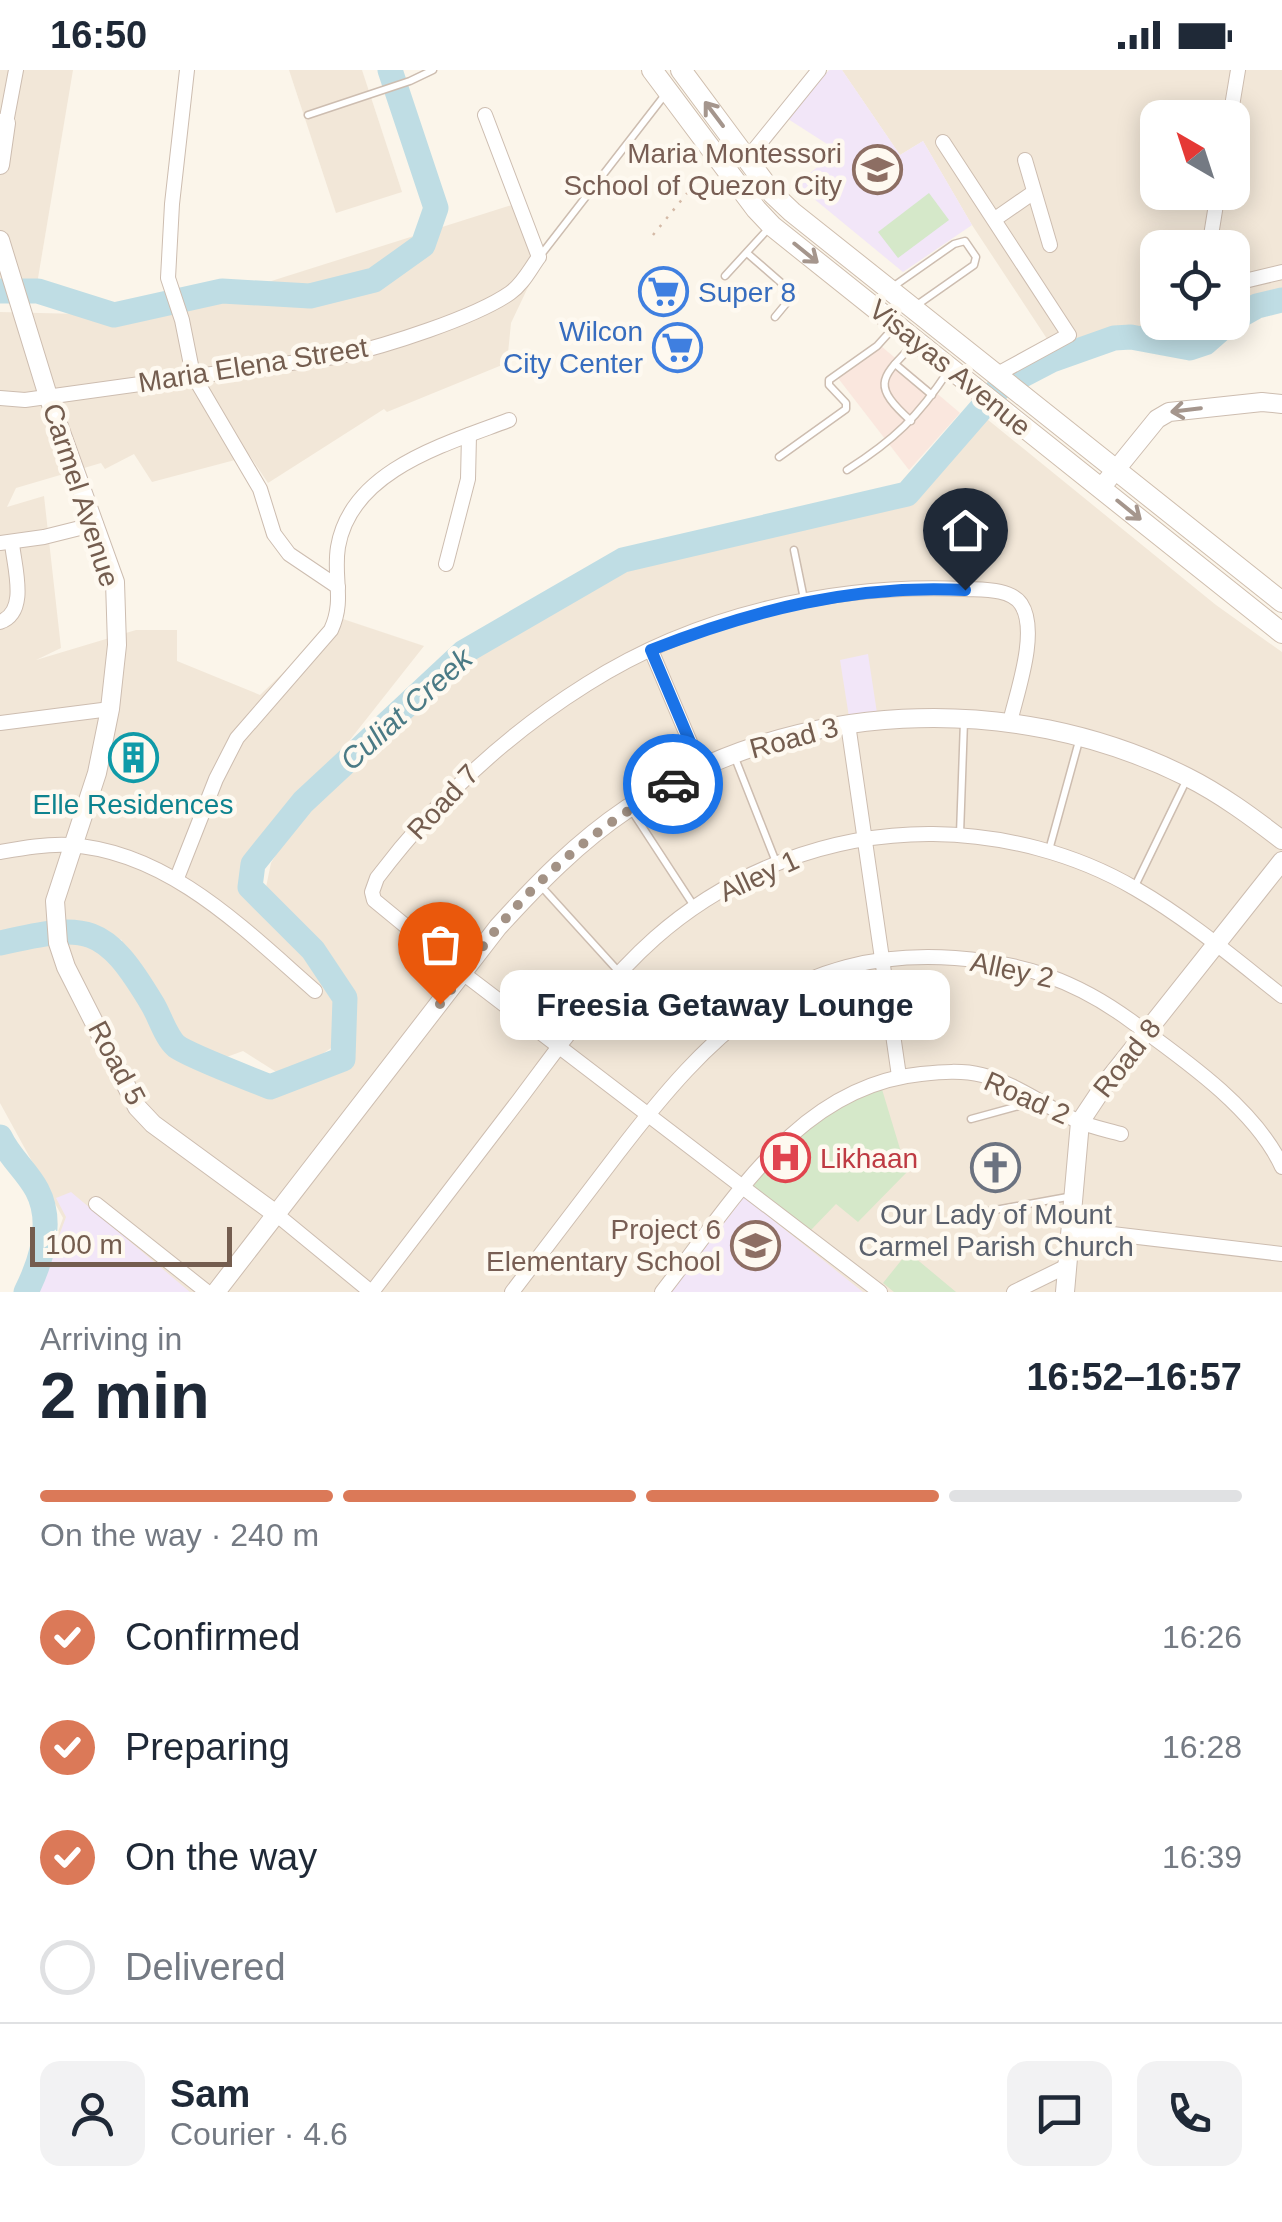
<!DOCTYPE html>
<meta charset="utf-8">
<style>
body{margin:0;font-family:Arial,sans-serif;background:#f2f2f3;color:#1f2937;height:100vh;display:flex;flex-direction:column;font-size:38px;white-space:nowrap}
*{box-sizing:border-box;margin:0}
p{font-size:32px;color:#747a83}
.icon{flex:none;width:55px;height:55px;fill:none;stroke:currentColor;stroke-width:2;stroke-linecap:round;stroke-linejoin:round}
.map{position:relative;height:1222px;overflow:hidden}
.details{display:flex;flex-direction:column;background:#fff;flex:1}
.details>*{flex:none}
.needle{width:65px;rotate:321deg}
.fabs{position:absolute;left:1140px;top:30px;display:grid;gap:20px}
.fabs a{display:grid;place-items:center;width:110px;height:110px;border-radius:20px;background:#fff;box-shadow:0 5px 25px #0003;font-size:50px}
.scale{position:absolute;left:30px;bottom:25px;width:202px;box-sizing:border-box;padding-left:10px;border:5px solid #745d4f;border-top:0;font-size:28px;line-height:35px;white-space:nowrap;color:#745d4f;-webkit-text-stroke:8px #fef9f0;paint-order:stroke}
.pin{position:absolute;display:grid;place-items:center;width:85px;height:85px;color:#fff;margin:-102px -42px;border-radius:50% 50% 50% 0;rotate:-45deg;box-shadow:0 0 10px #0007}
.pin .icon{rotate:45deg}
.courier{position:absolute;display:grid;place-items:center;width:100px;height:100px;margin:-50px;border:8px solid #1a73e8;border-radius:50%;background:#fff;color:#222;box-shadow:0 2px 12px #0007}
.bubble{position:absolute;height:70px;border-radius:20px;background:#fff;box-shadow:0 5px 25px #0003;font-size:32px;font-weight:700;line-height:70px;text-align:center}
.overview em{font-style:normal;font-weight:700}
.overview div{display:flex;flex-direction:column-reverse}
.overview{display:flex;align-items:center;justify-content:space-between;height:170px;padding:0 40px}
h1{font-size:65px;font-weight:700;line-height:75px}
.bar{display:grid;grid-template-columns:repeat(4,1fr);gap:15px 10px;align-content:center;height:120px;padding:0 40px}
.bar i{height:12px;border-radius:8px;background:#e0e1e3}
.bar .selected{background:#db7958}
.bar p{grid-column:span 4}
.line{display:flex;align-items:center;gap:25px;padding:0 40px;border-top:2px solid #e0e1e3}
.line div{flex:1}
.round{display:grid;place-items:center;flex:none;width:105px;height:105px;border-radius:20px;background:#f2f2f3}
ol{padding:0 40px;list-style:none}
li{display:flex;align-items:center;gap:30px;height:110px}
li p{margin-inline-start:auto}
li .icon{padding:10px;border-radius:50%;background:#db7958;color:#fff;stroke-width:4}
li:last-child{color:#747a83}
li i{width:55px;height:55px;border:5px solid #e0e1e3;border-radius:50%}
.status{display:flex;justify-content:space-between;align-items:center;height:70px;padding:0 50px;background:#fff;direction:ltr}
.status svg{height:28px;fill:currentColor}
.map>svg:first-child{display:block}
.residential{fill:#f2e7d8;fill-rule:evenodd}
.commercial{fill:#fae7de}
.education{fill:#f2e6f8}
.green{fill:#d5e8c9}
.lines{fill:none;stroke-linecap:round;stroke-linejoin:round}
.river{stroke:#bfdde4;stroke-width:25}
.service-casing{stroke:#cdbdb0;stroke-width:9}
.minor-casing{stroke:#cdbdb0;stroke-width:16}
.tertiary-casing{stroke:#cdbdb0;stroke-width:20}
.secondary-casing{stroke:#cfbeae;stroke-width:22}
.path{stroke:#d4b9a6;stroke-width:2.5;stroke-dasharray:2.5 8;stroke-linecap:butt}
.service{stroke:#fff;stroke-width:6}
.minor{stroke:#fff;stroke-width:14}
.tertiary{stroke:#fff;stroke-width:18}
.secondary{stroke:#fff;stroke-width:20}
.oneway{stroke:#a5968d}
.done{stroke:#a39285;stroke-width:10;stroke-dasharray:0 18}
.route{stroke:#1a73e8;stroke-width:12}
.labels{text-anchor:middle;dominant-baseline:central;stroke-width:9;stroke-linejoin:round;paint-order:stroke}
.education-label{font-size:28px;fill:#785e54;stroke:#fef9f0;text-anchor:end}
.shop-label{font-size:28px;fill:#366cbe;stroke:#fef9f0;text-anchor:start}
.street-label{font-size:28px;fill:#745d4f;stroke:#fef9f0}
.culture-label{font-size:28px;fill:#0d838f;stroke:#fef9f0}
.health-label{font-size:28px;fill:#be3a42;stroke:#fef9f0;text-anchor:start}
.worship-label{font-size:28px;fill:#5b616d;stroke:#fef9f0}
.water-label{font-size:30px;font-style:italic;fill:#4a7a85;stroke:#fef9f0}
</style>
<div class="status"><b>16:50</b><svg viewBox="0 0 49 12"><path d="M0 12V9h3v3zM5 12V6h3v6zM10 12V3h3v9zM15 12V0h3v12zM26 1h20v11H26zM47 4h2v5h-2z"/></svg></div>
<div class="map">
<svg width="1282" height="1222" viewBox="0 0 1282 1222">
<rect width="100%" height="100%" fill="#fbf5ea"/>
<g class="residential">
<path d="M0 0H73L36 220H0Z"/>
<path d="M289 0H362L402 122 336 143Z"/>
<path d="M842 0H1282V226L1243 233 1233 240 1232 178H1158V252L1217 253 1201 269 1120 257 1055 281 972 155 923 71 900 85ZM1158 48H1232V122H1158Z"/>
<path d="M518 133 540 192 511 253 507 293 387 342 384 339 268 413 250 386 152 412 134 384 105 399 101 393 16 418 7 437 44 426 61 578 36 590 136 560H177V591L260 625 340 548 424 576 241 808 315 886 265 822 271 793 308 731 458 588 637 490 909 426 982 345 1216 535 1282 582V1222H36L63 1148 0 1033V878L32 869 81 862 97 872 136 912 168 974 279 1014 345 989 348 926 323 895 334 916 340 953 331 978 312 991 281 1005 243 981 221 989 178 974 149 921 124 890 122 870 81 857 0 862V242L161 246Z"/>
</g>
<path class="commercial" d="M881 276 960 343 909 400 838 308Z"/>
<g class="education">
<path d="M829 0H842L900 85 923 71 972 155 903 202 796 114 838 81 788 49Z"/>
<path d="M868 584 877 643 849 647 840 590Z"/>
<path d="M71 1122 190 1222H38L66 1147 56 1128Z"/>
<path d="M744 1127 863 1222H671Z"/>
</g>
<g class="green">
<path d="M929 123 949 150 898 188 878 162Z"/>
<path d="M881 1016 907 1102 858 1152 836 1134 811 1160 752 1118 783 1078 819 1046Z"/>
<path d="M908 1182 956 1222H894L883 1213Z"/>
</g>
<g class="lines">
<g class="river">
<path d="M0 221H38L114 245 222 221 310 226 374 210 423 175 436 138 390 0"/>
<path d="M1232 250 1257 236 1282 230"/>
<path d="M0 873C88 853 104 853 153 935 160 947 166 967 176 976 189 986 251 1009 270 1017L343 989 345 928 313 880 250 817 253 794 303 732 464 582 623 490 907 424 1000 317 1052 290 1114 268 1131 267 1190 278 1205 273 1229 252"/>
<path d="M0 1067C9 1087 27 1101 37 1120 54 1152 41 1192 26 1222"/>
</g>
<defs>
<g id="service">
<path d="M308 45 410 11 433 0"/>
<path d="M747 183 794 224 775 247"/>
<path d="M540 186 664 26"/>
<path d="M725 206 768 159"/>
<path d="M894 216 954 174 965 171 976 187 974 195 917 235"/>
<path d="M895 294 932 325"/>
<path d="M911 351C870 314 881 308 915 273"/>
<path d="M779 387 846 339V333L829 315V310L877 276 895 256"/>
<path d="M847 400C894 370 918 347 949 300"/>
<path d="M794 480 804 529"/>
<path d="M735 688 776 792"/>
<path d="M630 738 694 836"/>
<path d="M960 764 964 651"/>
<path d="M1049 780 1079 671"/>
<path d="M540 815 619 902"/>
<path d="M1135 816 1186 711"/>
<path d="M971 1049 1037 1031"/>
<path d="M984 1142 1073 1126"/>
</g>
<g id="minor">
<path d="M187 0 172 134 168 208 182 250 193 305 260 419 274 464 289 484 338 517"/>
<path d="M1230 48 1238 0"/>
<path d="M6 53 16 0"/>
<path d="M943 72 1069 265 994 306"/>
<path d="M747 89 819 0"/>
<path d="M1025 90 1050 175"/>
<path d="M995 149 1034 122"/>
<path d="M1209 178 1218 122"/>
<path d="M1232 214 1282 202"/>
<path d="M0 328 25 330 341 286C385 276 474 248 510 223 523 214 530 199 539 187L485 45"/>
<path d="M0 473 44 467 96 454"/>
<path d="M446 494 468 409 469 365"/>
<path d="M0 552C29 542 14 497 12 473"/>
<path d="M651 580 701 698"/>
<path d="M0 653 110 639"/>
<path d="M848 654 899 1006"/>
<path d="M0 782C23 778 45 774 69 775 168 781 244 859 315 921"/>
<path d="M177 808 216 709 237 668 331 560C345 530 333 508 338 477 351 400 446 374 509 350"/>
<path d="M96 1134 207 1222"/>
<path d="M276 1144 371 1222"/>
<path d="M1070 1159 1282 1184"/>
<path d="M372 1222C421 1158 470 1094 519 1030 561 974 603 914 655 868 731 801 832 763 933 764 1003 765 1075 783 1136 819 1188 849 1235 889 1282 926"/>
<path d="M512 1222C547 1176 583 1129 618 1083 710 963 792 877 955 888 1024 893 1075 910 1131 951 1182 988 1256 1039 1282 1097"/>
<path d="M662 1222C732 1133 798 1016 921 1004 941 1002 962 1000 982 1005 1017 1014 1045 1037 1078 1051 1091 1057 1107 1060 1121 1064"/>
<path d="M880 1222 464 904 374 830 372 822 377 808C436 730 504 666 587 614 697 544 836 513 965 519 982 520 1010 518 1021 534 1039 561 1017 622 1010 652"/>
<path d="M1014 1222 1067 1196"/>
</g>
<g id="tertiary">
<path d="M0 53H6L0 95"/>
<path d="M0 170 48 326 115 512 117 575 110 639 97 703 55 831 58 873 66 897 137 1037 153 1054 276 1144"/>
<path d="M1101 418 1157 349 1169 342 1262 332 1282 334"/>
<path d="M216 1222 498 857C538 813 578 772 627 739 791 629 1011 619 1187 707 1221 724 1252 747 1282 770"/>
<path d="M1065 1222 1080 1052 1106 1013 1282 791"/>
</g>
<g id="secondary">
<path d="M652 0 756 139 772 156 1282 563"/>
<path d="M681 0 773 124 792 142 1282 532"/>
</g>
</defs>
<use href="#service" class="service-casing"/>
<use href="#minor" class="minor-casing"/>
<use href="#tertiary" class="tertiary-casing"/>
<use href="#secondary" class="secondary-casing"/>
<path class="path" d="M653 165 706 100"/>
<use href="#service" class="service"/>
<use href="#minor" class="minor"/>
<use href="#tertiary" class="tertiary"/>
<use href="#secondary" class="secondary"/>
</g>
<defs><path id="oneway-shaft" d="M-6 0H5M1.5-3L5.5 0L1.5 3" fill="none" stroke-width="1.6" stroke-linecap="round" stroke-linejoin="round" transform="scale(2.5)"/></defs>
<g class="oneway">
<use href="#oneway-shaft" transform="translate(714 44) rotate(-127)"/>
<use href="#oneway-shaft" transform="translate(806 183) rotate(39)"/>
<use href="#oneway-shaft" transform="translate(1186 340) rotate(173)"/>
<use href="#oneway-shaft" transform="translate(1129 440) rotate(39)"/>
</g>
<g class="lines">
<path class="done" d="M440 934C461 908 479 879 501 854 550 796 607 750 673 714"/>
<path class="route" d="M673 714 701 698 651 580C753 540 855 514 965 520"/>
</g>
<defs>
<symbol id="school-ring" viewBox="-11 -11 22 22"><circle r="9.5" fill="#fef9f0" stroke="#8d6e63" stroke-width="1.5"/><path d="M0-5L7-2L0 1L-7-2ZM-4 1L0 2.5L4 1V4Q0 6-4 4Z" fill="#8d6e63"/></symbol>
<symbol id="supermarket-ring" viewBox="-11 -11 22 22"><circle r="9.5" fill="#fef9f0" stroke="#3f7fe0" stroke-width="1.5"/><path d="M-6-5.5h2.5l.6 2H6L4.5 2H-2.5L-4.4-4H-6ZM-1.5 3.2a1.3 1.3 0 1 0 .1 0ZM3 3.2a1.3 1.3 0 1 0 .1 0Z" fill="#3f7fe0"/></symbol>
<symbol id="building-ring" viewBox="-11 -11 22 22"><circle r="9.5" fill="#fef9f0" stroke="#0f9aa8" stroke-width="1.5"/><path d="M-4-6H4V6H1V3H-1V6H-4ZM-2.5-4.3h1.7v1.8h-1.7ZM.8-4.3h1.7v1.8H.8ZM-2.5-1h1.7V.8h-1.7ZM.8-1h1.7V.8H.8Z" fill="#0f9aa8"/></symbol>
<symbol id="hospital-ring" viewBox="-11 -11 22 22"><circle r="9.5" fill="#fef9f0" stroke="#e0444e" stroke-width="1.5"/><path d="M-5-5h3v3.5h4V-5h3V5h-3V1.5h-4V5h-3Z" fill="#e0444e"/></symbol>
<symbol id="church-ring" viewBox="-11 -11 22 22"><circle r="9.5" fill="#fef9f0" stroke="#6b7280" stroke-width="1.5"/><path d="M-1.2-6h2.4v3.5h3.3v2.4h-3.3V6h-2.4V-.1h-3.3v-2.4h3.3Z" fill="#6b7280"/></symbol>
</defs>
<g fill-rule="evenodd">
<use href="#school-ring" x="850" y="72" width="55" height="55"/>
<use href="#supermarket-ring" x="636" y="194" width="55" height="55"/>
<use href="#supermarket-ring" x="650" y="250" width="55" height="55"/>
<use href="#building-ring" x="106" y="660" width="55" height="55"/>
<use href="#hospital-ring" x="758" y="1060" width="55" height="55"/>
<use href="#church-ring" x="968" y="1070" width="55" height="55"/>
<use href="#school-ring" x="728" y="1148" width="55" height="55"/>
</g>
<g class="labels">
<g class="education-label">
<text x="842" y="83">Maria Montessori<tspan x="842" dy="32">School of Quezon City</tspan></text>
<text x="721" y="1159">Project 6<tspan x="721" dy="32">Elementary School</tspan></text>
</g>
<g class="shop-label">
<text x="698" y="222">Super 8</text>
<text x="643" y="261" text-anchor="end">Wilcon<tspan x="643" dy="32">City Center</tspan></text>
</g>
<g class="street-label">
<text transform="translate(253 295) rotate(-9)">Maria Elena Street</text>
<text transform="translate(950 298) rotate(39)">Visayas Avenue</text>
<text transform="translate(81 425) rotate(72)">Carmel Avenue</text>
<text transform="translate(794 668) rotate(-15)">Road 3</text>
<text transform="translate(443 732) rotate(-47)">Road 7</text>
<text transform="translate(759 806) rotate(-25)">Alley 1</text>
<text transform="translate(1012 900) rotate(12)">Alley 2</text>
<text transform="translate(1127 988) rotate(-52)">Road 8</text>
<text transform="translate(117 993) rotate(62)">Road 5</text>
<text transform="translate(1027 1028) rotate(24)">Road 2</text>
</g>
<g class="culture-label">
<text x="133" y="734">Elle Residences</text>
</g>
<g class="health-label">
<text x="820" y="1088">Likhaan</text>
</g>
<g class="worship-label">
<text x="996" y="1144">Our Lady of Mount<tspan x="996" dy="32">Carmel Parish Church</tspan></text>
</g>
<g class="water-label">
<text transform="translate(406 639) rotate(-42)">Culiat Creek</text>
</g>
</g>
</svg>
<div class="fabs">
<a><svg class="needle" viewBox="-14 -14 28 28"><path d="M0-13l5 13h-10z" fill="#e53935"/><path d="M0 13l5-13h-10z" fill="#747a83"/></svg></a>
<a><svg class="icon" aria-label="locate" viewBox="0 0 24 24"><circle cx="12" cy="12" r="6"/><path d="M12 2v4M12 18v4M2 12h4M18 12h4"/></svg></a>
</div>
<div class="scale">100 m</div>
<div class="pin" style="left:440px;top:934px;background:#ea580c"><svg class="icon" aria-label="bag" viewBox="0 0 24 24"><path d="M5 8h14l-1 12H6zM9 8a3 3 0 0 1 6 0"/></svg></div>
<div class="pin" style="left:965px;top:520px;background:#1f2937"><svg class="icon" aria-label="home" viewBox="0 0 24 24"><path d="M3 11l9-7 9 7M6 9v11h12V9"/></svg></div>
<div class="courier" style="left:673px;top:714px"><svg class="icon" aria-label="car" viewBox="0 0 24 24"><path d="M5 17H2v-5l4-1 3-4h7l3 4 3 1v5h-3M9 17h6M6 11h13"/><circle cx="7" cy="17" r="2"/><circle cx="17" cy="17" r="2"/></svg></div>
<div class="bubble" style="left:500px;top:900px;width:450px">Freesia Getaway Lounge</div>
</div>
<section class="details">
<div class="overview"><div><h1>2 min</h1><p>Arriving in</p></div><em>16:52–16:57</em></div>
<div class="bar"><i class="selected"></i><i class="selected"></i><i class="selected"></i><i></i><p>On the way · 240 m</p></div>
<ol>
<li><svg class="icon" aria-label="check" viewBox="0 0 24 24"><path d="M5 12l5 5 9-10"/></svg>Confirmed<p>16:26</p></li>
<li><svg class="icon" aria-label="check" viewBox="0 0 24 24"><path d="M5 12l5 5 9-10"/></svg>Preparing<p>16:28</p></li>
<li><svg class="icon" aria-label="check" viewBox="0 0 24 24"><path d="M5 12l5 5 9-10"/></svg>On the way<p>16:39</p></li>
<li><i></i>Delivered</li>
</ol>
<div class="line" style="height:180px"><a class="round"><svg class="icon" aria-label="person" viewBox="0 0 24 24"><circle cx="12" cy="8" r="4"/><path d="M4 21q1-7 8-7t8 7"/></svg></a><div><b>Sam</b><p>Courier · 4.6</p></div><a class="round"><svg class="icon" aria-label="chat" viewBox="0 0 24 24"><path d="M4 5h16v11H9l-5 4z"/></svg></a><a class="round"><svg class="icon" aria-label="phone" viewBox="0 0 24 24"><path d="M5 4h4l2 5-3 2q2 4 5 5l2-3 5 2v4C11 20 4 13 5 4z"/></svg></a></div>
</section>
